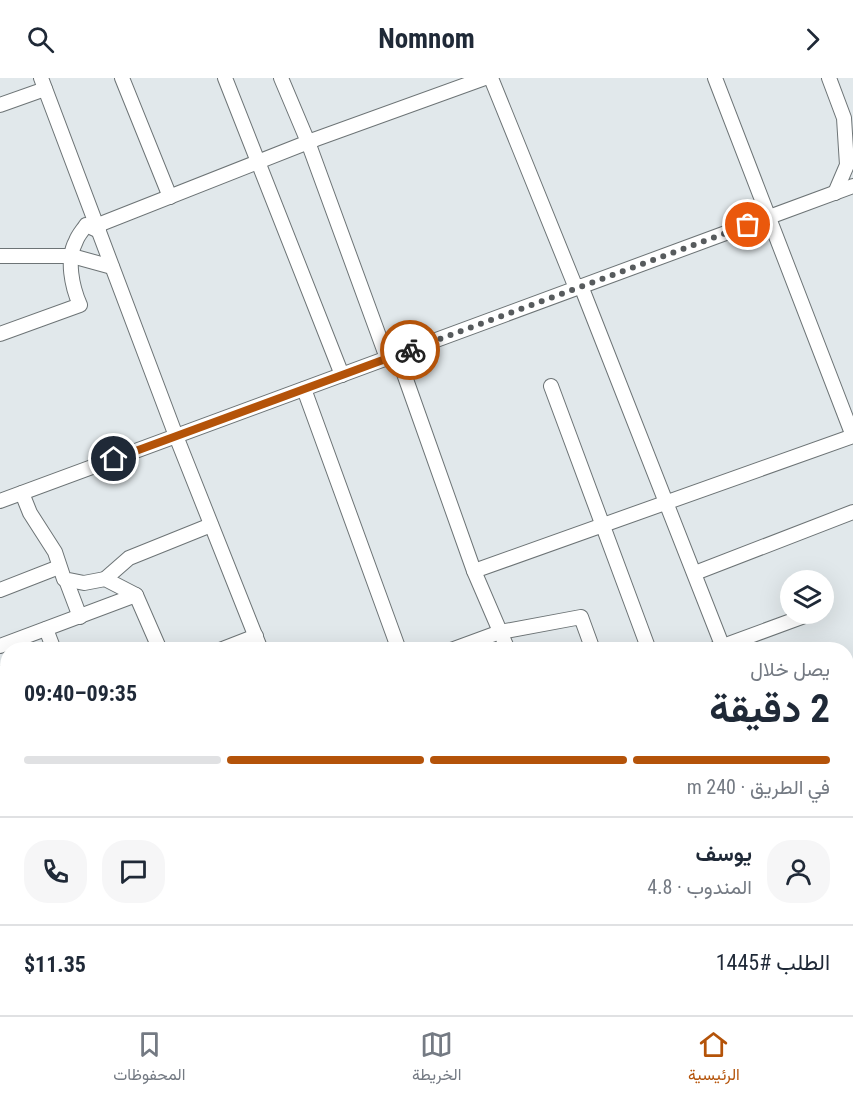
<!DOCTYPE html>
<html lang="ar">
<meta charset="utf-8">
<style>
body{margin:0;font-family:"Roboto Condensed",Vazirmatn,sans-serif;background:#f6f6f7;color:#1f2937;direction:rtl;height:100vh;display:flex;flex-direction:column;font-size:22px;white-space:nowrap}
*{box-sizing:border-box;margin:0}
p{font-size:20px;color:#747a83}
.icon{flex:none;width:33px;height:33px;fill:none;stroke:currentColor;stroke-width:2;stroke-linecap:round;stroke-linejoin:round}
.map{position:relative;flex:1;overflow:hidden;direction:ltr}
.drawer{position:absolute;left:0px;top:564px;width:854px;height:374px;display:flex;flex-direction:column;background:#fff;border-radius:24px 24px 0 0;box-shadow:0 6px 24px #0002;direction:rtl}
.drawer>*{flex:none}
.controls{position:absolute;left:780px;top:492px;display:grid;gap:12px}
.controls a{display:grid;place-items:center;width:54px;height:54px;border-radius:50%;background:#fff;box-shadow:0 6px 24px #0002;font-size:30px}
.pin{position:absolute;display:grid;place-items:center;width:51px;height:51px;color:#fff;margin:-26px;border:3px solid #fff;border-radius:50%;box-shadow:0 2px 6px #0007}
.courier{position:absolute;display:grid;place-items:center;width:60px;height:60px;margin:-30px;border:4px solid #b45309;border-radius:50%;background:#fff;color:#222;box-shadow:0 2px 8px #0007}
.overview em{font-style:normal;font-weight:700}
.overview div{display:flex;flex-direction:column-reverse}
.overview{display:flex;align-items:center;justify-content:space-between;height:102px;padding:0 24px}
h1{font-size:39px;font-weight:700;line-height:45px}
.bar{display:grid;grid-template-columns:repeat(4,1fr);gap:9px 6px;align-content:center;height:72px;padding:0 24px}
.bar i{height:8px;border-radius:4px;background:#e0e1e3}
.bar .active{background:#b45309}
.bar p{grid-column:span 4}
.line{display:flex;align-items:center;gap:15px;padding:0 24px;border-top:2px solid #e0e1e3}
.line div{flex:1}
.round{display:grid;place-items:center;flex:none;width:63px;height:63px;border-radius:24px;background:#f6f6f7}
header{display:flex;justify-content:space-between;align-items:center;height:78px;padding:0 24px;background:#fff;font-size:27px;font-weight:700}
.dock{display:flex;justify-content:space-around;align-items:center;height:84px;border-top:2px solid #e0e1e3;background:#fff;font-size:16px;color:#747a83}
.dock a{display:grid;justify-items:center;gap:3px}
.dock .active{color:#b45309}
.map>svg:first-child{display:block}
.lines{fill:none;stroke-linecap:round;stroke-linejoin:round}
.minor-casing{stroke:#6d7476;stroke-width:16}
.minor{stroke:#fff;stroke-width:14}
.done{stroke:#575b5d;stroke-width:6;stroke-dasharray:0 10.8}
.route{stroke:#b45309;stroke-width:8}
</style>
<header><svg class="icon" aria-label="forward" viewBox="0 0 24 24"><path d="M9 5l7 7-7 7"/></svg>Nomnom<svg class="icon" aria-label="search" viewBox="0 0 24 24"><circle cx="10" cy="10" r="6"/><path d="M15 15l6 6"/></svg></header>
<div class="map">
<svg width="853" height="937" viewBox="0 0 853 937">
<rect width="100%" height="100%" fill="#e1e8eb"/>
<g class="lines">
<defs>
<g id="minor">
<path d="M41 0 176 358 261 572"/>
<path d="M122 0 170 119"/>
<path d="M225 0 342 297"/>
<path d="M281 0 308 64 387 280"/>
<path d="M491 0 576 210"/>
<path d="M715 0 853 358"/>
<path d="M829 0 844 40 847 87 835 115"/>
<path d="M0 27 45 11"/>
<path d="M98 147 316 61 485 0"/>
<path d="M0 178H72L112 189"/>
<path d="M581 208 724 572"/>
<path d="M0 256 80 227C72 209 66 181 76 163 78 157 83 152 86 147L99 153"/>
<path d="M397 276 474 493 508 572"/>
<path d="M551 308 649 572"/>
<path d="M304 311 399 572"/>
<path d="M22 415 30 435 55 474 64 501 84 505 105 501 136 517 160 572"/>
<path d="M0 423 853 108"/>
<path d="M474 493 853 358"/>
<path d="M695 495 853 434"/>
<path d="M105 501 129 480 211 447"/>
<path d="M66 502 80 539"/>
<path d="M0 512 59 489"/>
<path d="M46 551 54 572"/>
<path d="M0 568 136 517"/>
<path d="M220 572 256 558"/>
<path d="M451 572 500 554 581 539 593 572"/>
<path d="M712 572 810 536"/>
<path d="M0 595 8 618"/>
<path d="M846 596 853 593"/>
<path d="M0 652 8 649"/>
<path d="M0 773H8"/>
<path d="M846 848 853 845"/>
<path d="M0 866 8 863"/>
<path d="M33 930 35 937"/>
<path d="M119 930 122 937"/>
<path d="M197 930 200 937"/>
<path d="M400 930 403 937"/>
<path d="M530 930 532 937"/>
<path d="M648 930 650 937"/>
<path d="M755 930 758 937"/>
<path d="M46 937 70 930"/>
<path d="M577 937 597 930"/>
<path d="M609 937 628 930"/>
</g>
</defs>
<use href="#minor" class="minor-casing"/>
<use href="#minor" class="minor"/>
</g>
<g class="lines">
<path class="done" d="M410 272 748 147"/>
<path class="route" d="M114 381 410 272"/>
</g>
</svg>
<div class="controls">
<a><svg class="icon" aria-label="layers" viewBox="0 0 24 24"><path d="M12 4l9 5-9 5-9-5zM3 14l9 5 9-5"/></svg></a>
</div>
<div class="pin" style="left:748px;top:147px;background:#ea580c"><svg class="icon" aria-label="bag" viewBox="0 0 24 24"><path d="M5 8h14l-1 12H6zM9 8a3 3 0 0 1 6 0"/></svg></div>
<div class="pin" style="left:114px;top:381px;background:#1f2937"><svg class="icon" aria-label="home" viewBox="0 0 24 24"><path d="M3 11l9-7 9 7M6 9v11h12V9"/></svg></div>
<div class="courier" style="left:410px;top:272px"><svg class="icon" aria-label="bike" viewBox="0 0 24 24"><circle cx="6" cy="16" r="4"/><circle cx="18" cy="16" r="4"/><path d="M6 16l4-8h5l3 8M10 8l3 8H6M13 5h3"/></svg></div>
<section class="drawer">
<div class="overview"><div><h1>2 دقيقة</h1><p>يصل خلال</p></div><em>09:35–09:40</em></div>
<div class="bar"><i class="active"></i><i class="active"></i><i class="active"></i><i></i><p>في الطريق · 240 m</p></div>
<div class="line" style="height:108px"><a class="round"><svg class="icon" aria-label="person" viewBox="0 0 24 24"><circle cx="12" cy="8" r="4"/><path d="M4 21q1-7 8-7t8 7"/></svg></a><div><b>يوسف</b><p>المندوب · 4.8</p></div><a class="round"><svg class="icon" aria-label="chat" viewBox="0 0 24 24"><path d="M4 5h16v11H9l-5 4z"/></svg></a><a class="round"><svg class="icon" aria-label="phone" viewBox="0 0 24 24"><path d="M5 4h4l2 5-3 2q2 4 5 5l2-3 5 2v4C11 20 4 13 5 4z"/></svg></a></div>
<div class="line" style="height:78px"><div>الطلب #1445</div><b>$11.35</b></div>
</section>
</div>
<nav class="dock">
<a class="active"><svg class="icon" aria-label="home" viewBox="0 0 24 24"><path d="M3 11l9-7 9 7M6 9v11h12V9"/></svg>الرئيسية</a>
<a><svg class="icon" aria-label="map" viewBox="0 0 24 24"><path d="M3 6l6-2 6 2 6-2v14l-6 2-6-2-6 2zM9 4v14M15 6v14"/></svg>الخريطة</a>
<a><svg class="icon" aria-label="saved" viewBox="0 0 24 24"><path d="M7 4h10v16l-5-4-5 4z"/></svg>المحفوظات</a>
</nav>
